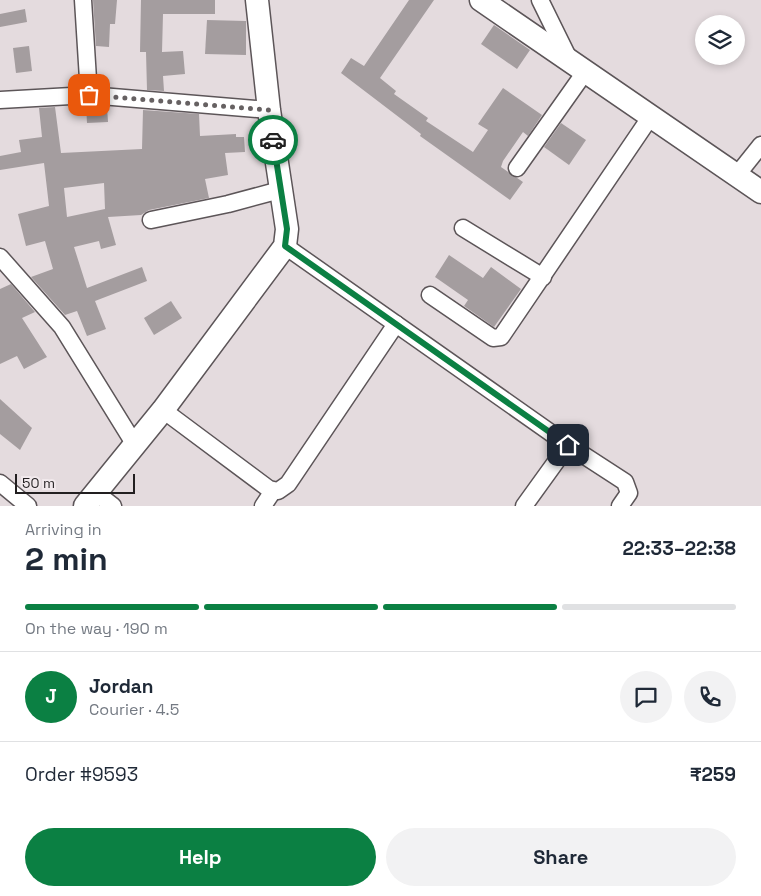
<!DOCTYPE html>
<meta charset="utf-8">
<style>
body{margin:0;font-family:"Space Grotesk",sans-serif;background:#f2f2f3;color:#1f2937;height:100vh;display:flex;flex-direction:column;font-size:19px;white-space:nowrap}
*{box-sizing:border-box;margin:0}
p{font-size:16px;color:#747a83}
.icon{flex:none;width:28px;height:28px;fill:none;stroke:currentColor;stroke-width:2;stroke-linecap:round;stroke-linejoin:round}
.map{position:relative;height:506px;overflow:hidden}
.side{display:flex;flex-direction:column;background:#fff;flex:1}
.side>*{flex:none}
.buttons{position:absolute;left:695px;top:15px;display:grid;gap:10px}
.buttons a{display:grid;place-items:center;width:50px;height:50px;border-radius:50%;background:#fff;box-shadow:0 2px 8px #0003;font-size:25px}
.scale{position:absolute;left:15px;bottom:12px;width:120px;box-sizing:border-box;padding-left:5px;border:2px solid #221f20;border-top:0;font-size:14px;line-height:18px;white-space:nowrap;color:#221f20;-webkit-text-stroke:4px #f1e9ec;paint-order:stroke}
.pin{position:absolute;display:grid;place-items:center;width:42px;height:42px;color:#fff;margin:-21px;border-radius:10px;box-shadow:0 2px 8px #0006}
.courier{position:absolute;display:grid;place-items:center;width:50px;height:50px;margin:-25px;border:4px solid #0b8043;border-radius:50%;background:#fff;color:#222;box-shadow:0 1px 6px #0007}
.head em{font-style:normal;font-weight:700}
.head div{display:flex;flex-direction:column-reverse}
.head{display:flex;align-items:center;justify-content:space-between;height:85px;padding:0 25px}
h1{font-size:32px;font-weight:700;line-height:38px}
.bar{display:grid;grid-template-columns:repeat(4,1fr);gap:8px 5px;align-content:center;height:60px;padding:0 25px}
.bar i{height:6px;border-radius:4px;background:#e0e1e3}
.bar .active{background:#0b8043}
.bar p{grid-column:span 4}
.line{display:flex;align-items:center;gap:12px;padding:0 25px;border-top:1px solid #e0e1e3}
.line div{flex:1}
.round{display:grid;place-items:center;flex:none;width:52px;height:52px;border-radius:26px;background:#f2f2f3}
.action{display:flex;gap:10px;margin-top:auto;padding:10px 25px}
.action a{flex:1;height:58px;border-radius:30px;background:#0b8043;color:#fff;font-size:20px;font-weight:700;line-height:58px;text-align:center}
.action a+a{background:#f2f2f3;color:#1f2937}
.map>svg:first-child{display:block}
.building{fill:#a49d9f;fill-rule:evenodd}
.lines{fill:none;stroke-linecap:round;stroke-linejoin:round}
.street-casing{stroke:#5c5558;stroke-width:19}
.secondary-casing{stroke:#5c5558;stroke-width:25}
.street{stroke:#fff;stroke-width:16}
.secondary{stroke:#fff;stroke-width:22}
.done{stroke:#666162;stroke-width:5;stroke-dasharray:0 9}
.route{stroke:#0b8043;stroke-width:6}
</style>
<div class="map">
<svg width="761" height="506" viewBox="0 0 761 506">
<rect width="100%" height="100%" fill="#e4dbde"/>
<g class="building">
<path d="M93 0H117L115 24H110L109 47 96 46Z"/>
<path d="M141 0H215V14H163L162 52 183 51 185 74 163 76 164 91 147 90 146 52H140Z"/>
<path d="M409 0H434L380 78 396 91 394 94 428 118 426 121 473 152 488 130 478 124 503 88 542 115 528 136 523 132 503 161 501 167 523 182 510 200 420 136 421 134 341 73 351 58 364 66Z"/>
<path d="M25 9 27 22 0 27V14Z"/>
<path d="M207 20 246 21V55L205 54Z"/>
<path d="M494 25 530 50 517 69 481 44Z"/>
<path d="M29 46 32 71 16 73 13 48Z"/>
<path d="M86 105 107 107 108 122 87 123Z"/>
<path d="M55 107 61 153 142 149 143 110 199 114 200 136 236 134V137H244L245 152 225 153 228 175 205 179 209 198 149 210 141 215 108 217 116 245 101 249 99 241 74 247 87 288 142 267 147 281 95 301 106 329 87 336 77 311 65 315 31 277 53 269 45 241 26 246 18 214 49 206 44 163 0 170V156L21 152 19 140 42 137 39 108ZM104 183 105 209 67 217 64 188Z"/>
<path d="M561 123 586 140 569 165 544 147Z"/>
<path d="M449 255 483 278 491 267 521 289 494 327 464 306 468 300 435 277Z"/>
<path d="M11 284 35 312 22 318 47 357 24 369 17 356 0 364V289Z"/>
<path d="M171 301 182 318 154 335 144 318Z"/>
<path d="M0 399 32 428 20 450 0 434Z"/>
</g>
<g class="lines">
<defs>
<g id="street">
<path d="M83 0 89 95"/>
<path d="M540 0 570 61"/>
<path d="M0 100 89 95 269 110"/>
<path d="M517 168 585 72"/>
<path d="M737 175 761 145"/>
<path d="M151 220 228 204 280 190"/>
<path d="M463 228 543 277"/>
<path d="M285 246 568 445 625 482 629 493 620 506"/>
<path d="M0 257 62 327 135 445"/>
<path d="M430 295 493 338 501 337 651 116"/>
<path d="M163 410 269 489 278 491 288 484 396 324"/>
<path d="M0 483 28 506"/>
<path d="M95 492 113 506"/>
<path d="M263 506 273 491"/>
<path d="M524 506 568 445"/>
</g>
<g id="secondary">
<path d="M481 0 761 192"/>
<path d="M85 506 163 410 285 246 287 229 269 110 257 0"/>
</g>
</defs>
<use href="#street" class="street-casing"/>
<use href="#secondary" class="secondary-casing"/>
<use href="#street" class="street"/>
<use href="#secondary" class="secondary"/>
</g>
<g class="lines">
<path class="done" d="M89 95 269 110 273 140"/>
<path class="route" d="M273 140 287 229 285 246 568 445"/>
</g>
</svg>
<div class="buttons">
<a><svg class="icon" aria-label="layers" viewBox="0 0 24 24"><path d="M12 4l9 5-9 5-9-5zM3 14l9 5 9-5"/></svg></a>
</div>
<div class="scale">50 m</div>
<div class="pin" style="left:89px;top:95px;background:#ea580c"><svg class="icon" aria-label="bag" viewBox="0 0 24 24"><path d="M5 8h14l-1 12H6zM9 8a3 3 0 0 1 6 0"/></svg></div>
<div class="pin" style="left:568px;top:445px;background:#1f2937"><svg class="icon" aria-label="home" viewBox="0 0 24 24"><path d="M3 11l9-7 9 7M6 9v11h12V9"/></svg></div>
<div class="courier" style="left:273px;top:140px"><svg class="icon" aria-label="car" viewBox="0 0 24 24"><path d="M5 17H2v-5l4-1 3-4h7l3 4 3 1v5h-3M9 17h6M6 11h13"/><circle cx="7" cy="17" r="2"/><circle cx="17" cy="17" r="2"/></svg></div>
</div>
<section class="side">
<div class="head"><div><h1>2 min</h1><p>Arriving in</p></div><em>22:33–22:38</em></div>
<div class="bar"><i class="active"></i><i class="active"></i><i class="active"></i><i></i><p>On the way · 190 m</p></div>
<div class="line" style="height:90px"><b class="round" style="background:#0b8043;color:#fff">J</b><div><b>Jordan</b><p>Courier · 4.5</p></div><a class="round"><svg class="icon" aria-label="chat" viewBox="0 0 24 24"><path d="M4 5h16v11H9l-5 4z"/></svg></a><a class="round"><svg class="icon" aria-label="phone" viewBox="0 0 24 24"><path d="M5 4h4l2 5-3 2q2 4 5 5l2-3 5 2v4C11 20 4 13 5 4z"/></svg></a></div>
<div class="line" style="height:65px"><div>Order #9593</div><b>₹259</b></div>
<div class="action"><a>Help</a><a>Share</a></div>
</section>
